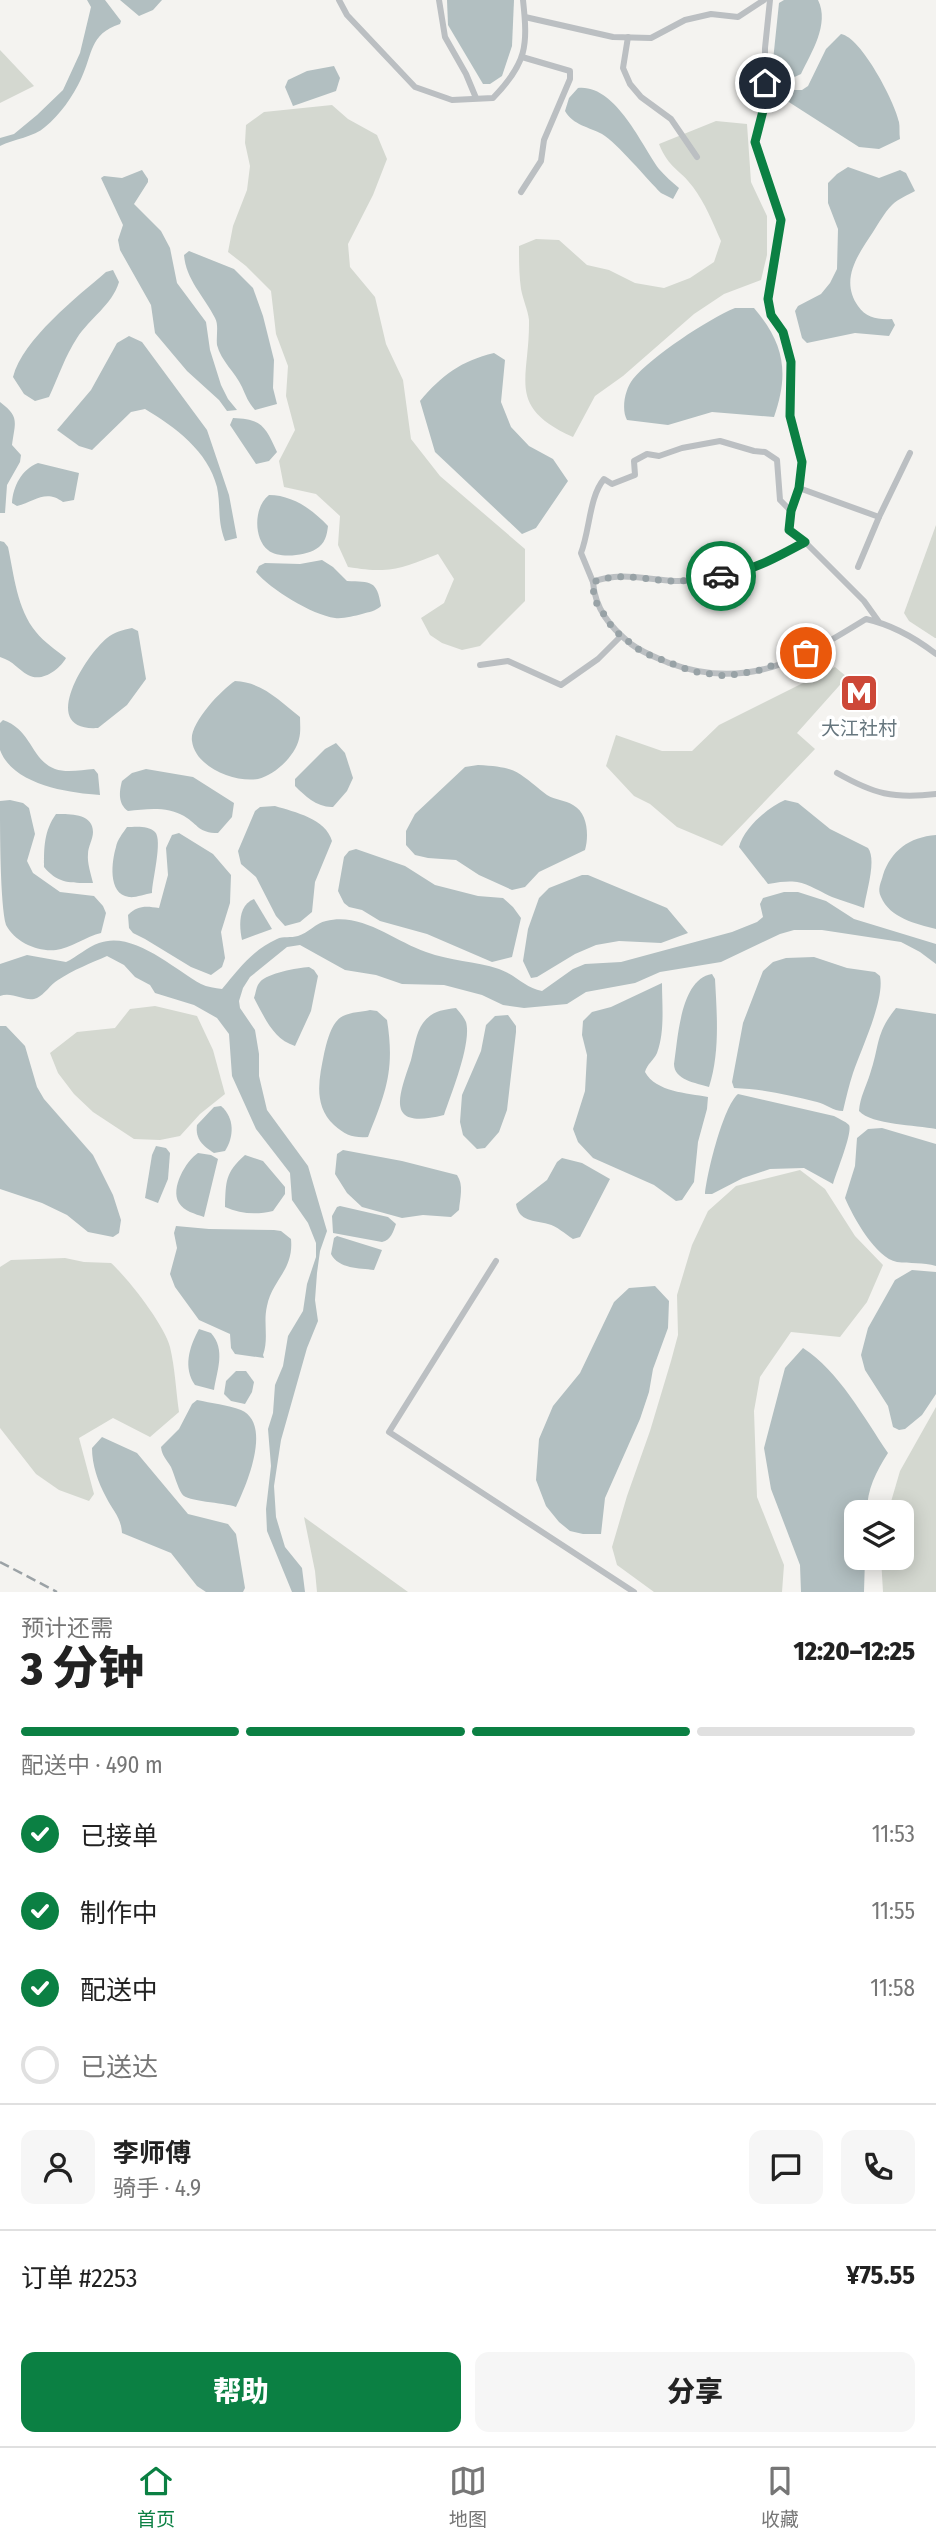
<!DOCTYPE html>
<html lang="zh">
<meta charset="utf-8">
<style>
body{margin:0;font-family:"Fira Sans Condensed","Noto Sans SC",sans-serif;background:#f6f6f6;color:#222;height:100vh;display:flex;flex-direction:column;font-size:26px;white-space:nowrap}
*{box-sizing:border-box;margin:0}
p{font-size:23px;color:#767676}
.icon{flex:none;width:38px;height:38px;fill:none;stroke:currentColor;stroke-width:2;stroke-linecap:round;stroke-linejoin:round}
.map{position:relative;height:1592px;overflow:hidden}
.sheet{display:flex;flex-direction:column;background:#fff;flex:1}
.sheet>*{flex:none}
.tools{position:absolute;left:844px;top:1500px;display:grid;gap:14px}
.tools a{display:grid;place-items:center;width:70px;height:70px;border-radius:14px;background:#fff;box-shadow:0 4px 18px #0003;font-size:35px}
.pin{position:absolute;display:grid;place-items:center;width:60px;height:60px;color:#fff;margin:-30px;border:4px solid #fff;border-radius:50%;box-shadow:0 2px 7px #0007}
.courier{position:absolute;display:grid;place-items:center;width:70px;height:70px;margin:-35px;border:5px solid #0b8043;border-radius:50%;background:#fff;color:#222;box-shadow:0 2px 9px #0007}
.headline em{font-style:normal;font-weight:800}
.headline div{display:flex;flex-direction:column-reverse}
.headline{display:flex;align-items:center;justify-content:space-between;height:119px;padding:0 21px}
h1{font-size:46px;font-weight:800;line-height:52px}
.bar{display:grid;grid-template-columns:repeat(4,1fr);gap:10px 7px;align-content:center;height:84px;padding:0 21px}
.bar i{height:9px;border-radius:5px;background:#e0e0e0}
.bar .selected{background:#0b8043}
.bar p{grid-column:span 4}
.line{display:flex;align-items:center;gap:18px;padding:0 21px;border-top:2px solid #e0e0e0}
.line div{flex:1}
.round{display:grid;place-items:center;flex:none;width:74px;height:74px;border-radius:14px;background:#f6f6f6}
ol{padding:0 21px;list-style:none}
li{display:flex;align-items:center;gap:21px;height:77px}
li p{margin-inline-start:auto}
li .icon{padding:7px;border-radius:50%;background:#0b8043;color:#fff;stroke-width:4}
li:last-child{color:#767676}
li i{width:38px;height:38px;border:4px solid #e0e0e0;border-radius:50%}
.primary-button{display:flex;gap:14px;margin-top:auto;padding:14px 21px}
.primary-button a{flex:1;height:80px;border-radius:14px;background:#0b8043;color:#fff;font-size:28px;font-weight:800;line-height:80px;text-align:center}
.primary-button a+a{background:#f6f6f6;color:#222}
.tabs{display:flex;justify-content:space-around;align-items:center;height:98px;border-top:2px solid #e0e0e0;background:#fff;font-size:19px;color:#767676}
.tabs a{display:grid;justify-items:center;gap:4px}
.tabs .selected{color:#0b8043}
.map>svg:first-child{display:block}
.green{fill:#d4d8d0}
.water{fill:#b2bfc1}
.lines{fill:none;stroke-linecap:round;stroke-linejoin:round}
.street{stroke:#bbbfc2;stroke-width:6}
.rail{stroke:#9ba2a6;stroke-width:2.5;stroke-dasharray:10 5;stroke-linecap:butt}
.done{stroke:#98a2a6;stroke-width:7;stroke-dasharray:0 12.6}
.route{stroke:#0b8043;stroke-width:9}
.labels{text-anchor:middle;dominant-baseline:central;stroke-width:7;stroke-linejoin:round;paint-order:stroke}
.poi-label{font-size:19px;fill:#66767e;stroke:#fff}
</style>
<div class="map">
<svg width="936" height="1592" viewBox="0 0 936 1592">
<rect width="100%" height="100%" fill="#f4f3f0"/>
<g class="green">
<path d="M0 50 34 86 0 103Z"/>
<path d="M332 105 348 119 377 135 387 159 373 195 348 244 350 267 375 297 386 344 403 380 411 439 440 476 525 549V601L480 646 462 650 442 643 430 635 421 618 444 603 454 579 438 554C399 569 391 574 348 567L338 545 340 516 316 494 284 487 279 461 295 430 286 396 288 366 276 334 271 291 246 266 228 252 233 226 247 190 250 166 245 143 246 125 264 112Z"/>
<path d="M716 121 747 124 751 182 767 216V255L761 280 724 294 694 314 623 376 595 396 573 437C505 406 530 380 529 320 528 310 523 300 521 289 519 275 519 260 519 246L536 239 559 240 587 265 609 270 635 283 664 288 690 278 714 262 721 241C713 223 705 203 693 187 679 168 669 169 659 144Z"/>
<path d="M936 525V638H935L909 621 904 613Z"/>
<path d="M835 667 847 677 797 733 815 749 722 846 677 827 650 804 634 796 606 766 616 735 662 751H692L719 725Z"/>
<path d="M155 1006 197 1016 213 1050 225 1094 200 1114 180 1136 160 1140 134 1139 93 1112 74 1094 58 1073 50 1053 77 1032 115 1028 130 1009Z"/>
<path d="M800 1170 825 1189 855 1236 883 1265 867 1302 840 1337 791 1332 760 1377 754 1411 757 1497 784 1565 782 1592H654L617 1565 612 1547 627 1496 650 1431 671 1361 678 1335 677 1295 692 1245 708 1211 736 1186Z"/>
<path d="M65 1258 84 1262 111 1263C128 1278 165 1326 170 1347 175 1368 176 1391 179 1412L150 1437 113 1418 79 1438 94 1494 89 1501 59 1490 36 1474 0 1428V1267L11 1260Z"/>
<path d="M936 1407V1592H883L881 1558H901V1512H888L900 1471Z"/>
<path d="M304 1517 408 1592H317L315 1571Z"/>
</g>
<g class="water">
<path d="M87 0H105L121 21 120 24C89 34 93 54 81 79 73 96 60 115 45 127 34 137 14 139 0 146V138L14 134 37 115 63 90 80 53 91 7Z"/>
<path d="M120 0H162L153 10 139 16Z"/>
<path d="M447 0H514L512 46 502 76 490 84H483L448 25Z"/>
<path d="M784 0H818C830 24 811 53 801 74L788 80 781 79 772 70 779 3Z"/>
<path d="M841 34C861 37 895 102 899 122 900 127 899 133 900 139L879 149 859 147 781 97 782 90H802L808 86 826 49Z"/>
<path d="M334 66 340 78 336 91 293 106 285 87 288 80 307 71Z"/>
<path d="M578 88C615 84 641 144 659 169 665 176 672 182 679 188L673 199 661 193C647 179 617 143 602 134 589 127 573 125 565 111L569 98Z"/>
<path d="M848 167 879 178 900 170 906 173 915 191C908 195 898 199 892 205 884 213 879 223 873 232 857 256 840 280 858 306 866 318 879 320 892 319L895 325 889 336 855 333 807 343 802 338 795 311 798 306 821 294 830 283 837 269 838 229 828 203V183L837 174Z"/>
<path d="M142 170 148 179V182L134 204 161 231 170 248 177 283 206 322 210 350 221 385 228 399 237 410 227 411 219 400 187 371 155 333 151 305 120 250 118 240 123 225 101 178 104 176 122 178Z"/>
<path d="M189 251 234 269 253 288 263 316 274 360 273 388 277 404 255 410C248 402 246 396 242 387 235 372 221 361 217 345 216 336 219 325 215 318 204 296 186 280 184 255Z"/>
<path d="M113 270 119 282C112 305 90 318 77 338 65 356 58 378 49 397L35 401 24 394 13 377C23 339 77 297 106 272Z"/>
<path d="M735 308H754C785 344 789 374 774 417L712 412 668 425 627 420C621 409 625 389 633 379 651 357 708 319 735 308Z"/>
<path d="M129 336 142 342 207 430 229 495 237 538 225 541C217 520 221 507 217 487 208 451 175 427 145 409L131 412 92 450 79 446 57 430 91 390 117 343Z"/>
<path d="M494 353 505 360 501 402 511 427 529 446 553 459 568 481 536 528 522 534 435 452 420 401C442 375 461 361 494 353Z"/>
<path d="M0 402C20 417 15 422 12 445L21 455 20 462 7 485 5 513H0Z"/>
<path d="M233 418C262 419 265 426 277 452L269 461 256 464 230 425Z"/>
<path d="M38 463 79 473 74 500 63 502C46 489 35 501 17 506L12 503C13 486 22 469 38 463Z"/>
<path d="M269 495C292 495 312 509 328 526 327 535 325 544 316 549 305 556 278 559 268 550 253 538 254 506 269 495Z"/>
<path d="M0 541 4 542 8 547C14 575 17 609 36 632 44 642 56 650 66 658 60 669 42 683 28 675 17 669 15 662 0 657Z"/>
<path d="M322 560 333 567 347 581C371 582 377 580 381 606 376 611 369 612 362 614 354 616 343 619 335 618 312 615 270 589 256 572L259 566 265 563 300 564Z"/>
<path d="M132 628 138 631 146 679 127 705 98 728C37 732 85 656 107 638 114 632 123 630 132 628Z"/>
<path d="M235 681C262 682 280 701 300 717 300 724 301 732 299 739 295 756 275 775 258 779 235 783 195 767 192 741 189 724 221 690 235 681Z"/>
<path d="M3 720C32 730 31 760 55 769 66 773 82 770 94 769L98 774 100 795C69 793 13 785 0 750 0 743 0 730 0 723Z"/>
<path d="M336 743 345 753 353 778 347 791 333 807C318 808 305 796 295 786V779L325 749Z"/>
<path d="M478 765C518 767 517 772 547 795 555 800 565 800 573 805 588 813 589 836 585 850L539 872 525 887 512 890 479 875 456 860 428 858 415 855 406 845V831L415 814 465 767Z"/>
<path d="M146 769 193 777 234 803 232 817 218 833C198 833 199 825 184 816 167 806 146 809 128 811 118 804 119 792 122 781L132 773Z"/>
<path d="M10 800 23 803 29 808 35 834 27 861 33 873 60 892 94 896 103 906 106 913 101 933C87 936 69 949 56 950 37 952 15 942 6 925 0 904 0 828 0 801Z"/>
<path d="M785 800 798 803 830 829 868 848C877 860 866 892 864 908 854 904 842 901 832 897 803 883 801 878 768 884L739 847C744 828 767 808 785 800Z"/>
<path d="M275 806C295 812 326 819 332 841L315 882 312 912 300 922 285 926 276 916 256 877 241 864 238 851 255 811 260 807Z"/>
<path d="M56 814C69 814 93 813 93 832 93 839 88 847 88 854 87 863 91 874 93 883 71 883 58 884 44 867 44 847 44 831 56 814Z"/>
<path d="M127 827C135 827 148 825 155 832 163 840 152 881 152 893 145 894 135 898 129 897 107 894 112 860 116 847 117 840 123 833 127 827Z"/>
<path d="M179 833 213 854 231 875 230 903 221 932 225 958 222 967 211 975 191 967 145 939 133 933 129 928 128 915C138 905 146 906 159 908L168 875 166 848 172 835Z"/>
<path d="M936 835V929C916 924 890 918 881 897 877 889 881 883 883 875 891 851 909 837 936 835Z"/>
<path d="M356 849 405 866 435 885 478 896 503 898 513 907 521 918 512 957 492 962 427 934 380 921 362 910 349 907 344 903 338 891 344 857 349 851Z"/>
<path d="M582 875H588L667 908 688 933 661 943 619 941 596 945 575 954 537 977 531 978 523 961 528 929 539 898 549 888Z"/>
<path d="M784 892H798L826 901 854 919 936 944V964L920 952 901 942 822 930H794L780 934 721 962 660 972 635 983 586 992 567 1004 524 1008 503 1005 482 995 444 985 402 984 376 975 345 970 300 945 287 947 250 977 243 988 239 1001 240 1008 255 1030 259 1054V1076L267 1110 308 1166 327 1231 320 1251 317 1273 315 1300 318 1321 307 1348 281 1440 274 1486 276 1517 285 1547 302 1568 305 1592H292L267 1531 266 1509 271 1466 268 1429 273 1413 275 1385 283 1366 288 1336 303 1311 307 1284 316 1257V1243L308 1223 292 1200 290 1173 256 1129 232 1076 229 1034 217 1018 194 1005 155 993 150 985 135 977 124 965 107 956C91 963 73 970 58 980 50 985 45 994 37 998 26 1003 13 991 0 996V964L27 955 66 962C77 957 87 947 99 943 133 930 174 969 201 984 207 987 215 988 222 989 238 970 252 950 277 939 283 936 291 938 298 936 308 933 316 923 326 921 362 912 394 941 426 952 450 961 475 961 499 969 516 975 525 988 542 991L573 969 585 964 621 962 732 932 757 922 763 917 760 904 763 898Z"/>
<path d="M254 899 272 929 242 940C239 926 238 905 254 899Z"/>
<path d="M814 957 847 968 875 972 880 976C885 1000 861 1049 853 1073 849 1085 846 1098 843 1111 833 1111 826 1104 817 1102 788 1095 764 1089 734 1088L732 1082 743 1023 763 971 773 962 786 958Z"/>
<path d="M309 967 314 970 318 976 311 1011 295 1046C273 1039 265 1018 254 998 256 993 256 986 260 982 268 973 297 968 309 967Z"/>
<path d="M712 974 715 979C717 1015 720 1053 709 1087 696 1083 674 1080 674 1064 678 1039 680 979 712 974Z"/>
<path d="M662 983C662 1005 665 1032 657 1053 654 1060 647 1064 645 1072 656 1092 687 1093 708 1097L707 1109 698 1142 694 1182 682 1200 676 1201 654 1185 593 1158 578 1142 573 1129 585 1091 587 1055 582 1035 583 1021 592 1012 611 1007Z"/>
<path d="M456 1008C460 1013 464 1017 466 1022 472 1043 451 1094 444 1115 385 1130 398 1098 411 1060 414 1049 416 1032 423 1023 432 1011 442 1010 456 1008Z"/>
<path d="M896 1008 936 1014V1129C916 1125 872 1125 859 1111 860 1097 866 1087 870 1074 880 1045 875 1034 896 1008Z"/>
<path d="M370 1010 377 1011 387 1020C395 1070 386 1092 368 1137 353 1138 345 1135 334 1125 313 1105 319 1079 324 1054 327 1042 331 1022 343 1016 351 1012 362 1012 370 1010Z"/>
<path d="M508 1015 516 1026V1032L507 1110 499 1132 485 1148 477 1149 463 1135 460 1122 462 1095 481 1051 486 1025 495 1016Z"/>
<path d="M0 1026H6L25 1046 37 1087 44 1099 93 1155 113 1195 121 1220 119 1233 113 1237 88 1232 67 1215 42 1203 0 1189Z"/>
<path d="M738 1094 834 1116C839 1119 845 1121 849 1125 853 1132 836 1173 833 1184L804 1168 770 1169 743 1178 712 1194H705C707 1173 723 1107 738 1094Z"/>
<path d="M221 1106C235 1118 234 1137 225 1151L214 1153C203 1146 195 1139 197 1125L214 1107Z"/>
<path d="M882 1128 936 1144V1266C923 1262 910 1264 897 1262 876 1258 853 1217 845 1198L855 1166 857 1138 868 1129Z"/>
<path d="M156 1146 166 1148 170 1153 168 1179 158 1203 145 1198 152 1155Z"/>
<path d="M343 1150 402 1161 457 1175C464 1185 460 1198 459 1210L451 1217 423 1215 402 1218 362 1207 347 1193 335 1174 337 1154Z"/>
<path d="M198 1153 211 1155 218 1159 204 1217C195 1214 184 1211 179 1203 170 1188 186 1161 198 1153Z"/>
<path d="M245 1155 263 1161 285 1187V1194L273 1211C257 1215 240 1214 225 1207 226 1181 225 1173 245 1155Z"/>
<path d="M562 1158 582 1163 610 1179 580 1237 573 1239C565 1234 557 1226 548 1224 534 1220 519 1222 516 1204L547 1180 557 1162Z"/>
<path d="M340 1206 388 1217 396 1224C393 1232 391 1240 382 1242L333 1233 332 1216 337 1207Z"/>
<path d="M176 1226 209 1229 274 1230 281 1231 291 1239C294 1270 272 1280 267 1306 263 1323 269 1338 263 1355L264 1358 235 1354 231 1348 230 1334 199 1320 175 1287 170 1274 177 1248 174 1233Z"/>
<path d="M337 1236 382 1250 374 1270C359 1268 339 1269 331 1254L334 1238Z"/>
<path d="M912 1270 936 1272V1394L922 1415 905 1429 899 1430 893 1427 888 1406 865 1370 861 1355 868 1328 895 1280Z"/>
<path d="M655 1286 669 1301 668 1328 653 1369 649 1392 640 1419 605 1498 601 1534H583L570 1531 559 1522 546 1506 536 1480 539 1439 553 1406 580 1373 614 1302 629 1288Z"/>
<path d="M199 1329 211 1333C226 1350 217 1370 214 1390L195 1385C183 1368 189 1347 199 1329Z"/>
<path d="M803 1348C838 1370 865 1419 888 1453 876 1472 867 1489 867 1512H856V1558H865L864 1592H801L800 1565 771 1489 764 1448 785 1368Z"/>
<path d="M236 1371H246L254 1382 252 1392 245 1404 231 1401 224 1394 226 1381Z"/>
<path d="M197 1400C211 1403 228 1405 241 1410 273 1424 246 1486 236 1507 223 1502 187 1502 182 1494 177 1486 175 1476 171 1467 167 1460 162 1456 161 1447L179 1429 192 1404Z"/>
<path d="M102 1437 137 1453 188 1514 228 1524 236 1534 245 1588 243 1592H206L197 1586 171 1553 122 1533C121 1517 113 1511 106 1497 98 1482 92 1465 92 1448Z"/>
</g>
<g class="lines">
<g class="street">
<path d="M339 0 347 15 415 87 452 100 493 98C527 63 528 46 523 0"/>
<path d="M439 0 445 37 466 74 476 98"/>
<path d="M770 0 765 48V103L755 141 781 220 768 299 771 315 783 332 791 362 790 416 802 462 799 488 791 511 789 530 805 542"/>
<path d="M525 17 613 37 651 38 685 20 711 14 738 17 764 0"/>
<path d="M628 37 623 68 630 84 641 97 671 119 697 157"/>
<path d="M521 192 541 161 544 140 570 79V71L522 57"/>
<path d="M799 488 879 517"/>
<path d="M858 567 879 517 910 453"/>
<path d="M593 582 581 553C590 530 589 497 604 479L612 484 635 475 634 461 647 454 659 456 682 448 720 441 754 451 765 452 777 460 780 500 791 511"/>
<path d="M879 622 864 601 805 542C764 564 722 582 675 581 647 580 620 571 593 582 595 609 610 627 631 644 643 653 655 657 669 663 747 692 801 659 866 619 893 625 914 637 936 654"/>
<path d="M480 665 508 661 561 685 598 659 621 636"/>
<path d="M837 773C874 794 893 799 936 794"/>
<path d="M496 1261 389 1432 634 1592"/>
</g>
<path class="rail" d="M0 1562 57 1592"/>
</g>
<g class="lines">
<path class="done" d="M721 576C706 578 691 581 676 581 648 581 621 571 593 582L594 599 614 630 642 652 691 671 725 676 757 671 806 653"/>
<path class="route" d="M721 576C751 572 779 556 805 542L789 530 791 511 799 488 802 462 790 416 791 362 783 332 771 315 768 299 781 220 755 142 765 103V83"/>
</g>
<defs>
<symbol id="metro-square" viewBox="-11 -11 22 22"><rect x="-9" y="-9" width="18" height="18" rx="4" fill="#cd4838" stroke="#fff"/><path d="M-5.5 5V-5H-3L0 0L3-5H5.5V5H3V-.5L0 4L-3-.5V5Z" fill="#fff"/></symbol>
</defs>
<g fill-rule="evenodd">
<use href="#metro-square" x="837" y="671" width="44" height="44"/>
</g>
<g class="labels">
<g class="poi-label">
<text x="859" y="728">大江社村</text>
</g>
</g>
</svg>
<div class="tools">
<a><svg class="icon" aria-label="layers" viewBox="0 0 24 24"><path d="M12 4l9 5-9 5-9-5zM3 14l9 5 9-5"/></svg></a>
</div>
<div class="pin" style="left:806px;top:653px;background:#ea580c"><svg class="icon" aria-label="bag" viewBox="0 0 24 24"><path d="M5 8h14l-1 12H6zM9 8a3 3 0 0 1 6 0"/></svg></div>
<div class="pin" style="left:765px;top:83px;background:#1f2937"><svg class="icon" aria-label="home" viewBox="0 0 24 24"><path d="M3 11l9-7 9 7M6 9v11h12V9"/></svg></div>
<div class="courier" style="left:721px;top:576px"><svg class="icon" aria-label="car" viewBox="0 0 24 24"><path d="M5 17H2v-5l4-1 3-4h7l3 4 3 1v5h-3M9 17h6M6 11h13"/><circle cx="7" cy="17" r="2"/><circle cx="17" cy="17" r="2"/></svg></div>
</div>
<section class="sheet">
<div class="headline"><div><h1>3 分钟</h1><p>预计还需</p></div><em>12:20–12:25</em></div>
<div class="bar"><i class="selected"></i><i class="selected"></i><i class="selected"></i><i></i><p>配送中 · 490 m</p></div>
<ol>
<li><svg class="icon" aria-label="check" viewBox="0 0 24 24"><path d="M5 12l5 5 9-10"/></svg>已接单<p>11:53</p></li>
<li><svg class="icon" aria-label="check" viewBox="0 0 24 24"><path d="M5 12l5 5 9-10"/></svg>制作中<p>11:55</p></li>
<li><svg class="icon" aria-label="check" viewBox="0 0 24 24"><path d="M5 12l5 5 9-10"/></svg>配送中<p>11:58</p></li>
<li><i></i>已送达</li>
</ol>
<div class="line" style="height:126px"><a class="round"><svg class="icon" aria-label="person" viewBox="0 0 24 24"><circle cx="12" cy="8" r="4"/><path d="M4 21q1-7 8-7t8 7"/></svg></a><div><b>李师傅</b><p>骑手 · 4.9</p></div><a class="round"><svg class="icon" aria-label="chat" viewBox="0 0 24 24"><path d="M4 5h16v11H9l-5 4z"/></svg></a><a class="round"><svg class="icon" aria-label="phone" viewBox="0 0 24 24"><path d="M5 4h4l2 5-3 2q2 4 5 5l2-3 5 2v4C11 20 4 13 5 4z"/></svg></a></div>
<div class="line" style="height:91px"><div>订单 #2253</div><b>¥75.55</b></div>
<div class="primary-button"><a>帮助</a><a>分享</a></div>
</section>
<nav class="tabs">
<a class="selected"><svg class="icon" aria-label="home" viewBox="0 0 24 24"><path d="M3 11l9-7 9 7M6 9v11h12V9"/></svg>首页</a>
<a><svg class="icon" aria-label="map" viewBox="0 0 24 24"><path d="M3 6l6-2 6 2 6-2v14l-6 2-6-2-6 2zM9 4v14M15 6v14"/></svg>地图</a>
<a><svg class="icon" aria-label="saved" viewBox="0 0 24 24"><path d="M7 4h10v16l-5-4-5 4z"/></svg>收藏</a>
</nav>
